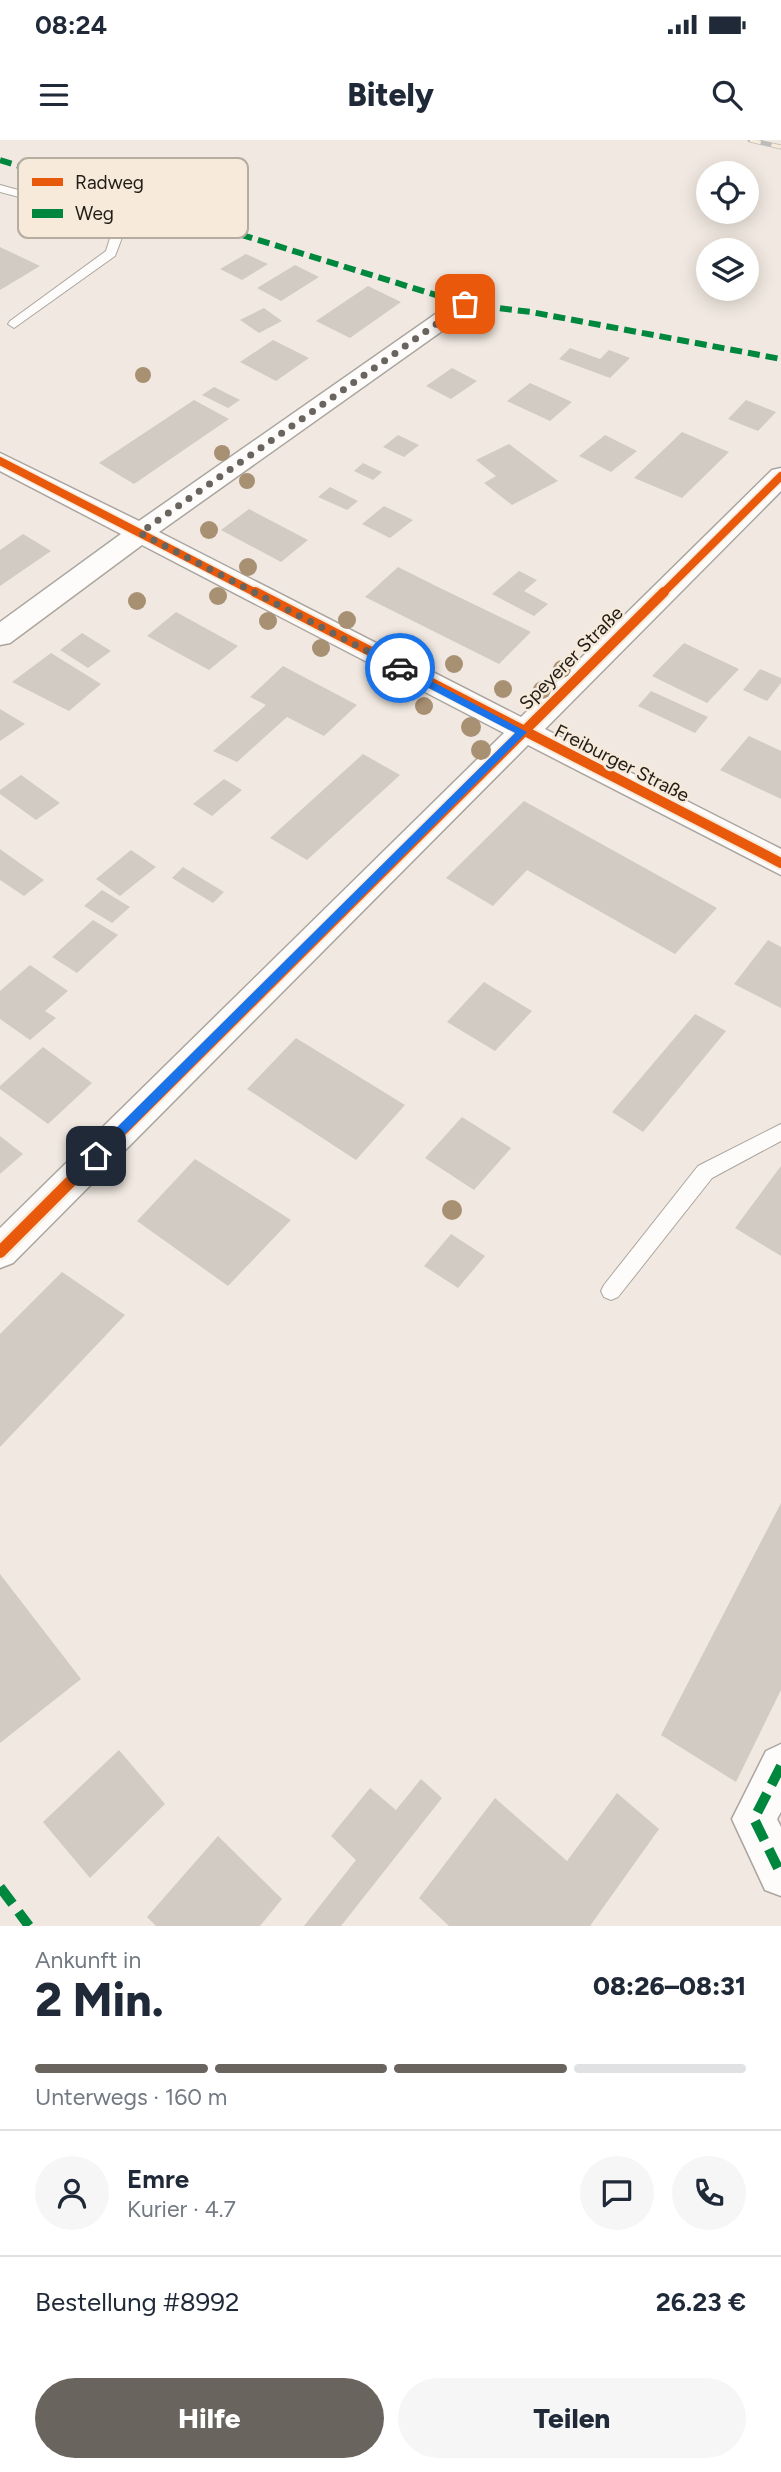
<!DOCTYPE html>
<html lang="de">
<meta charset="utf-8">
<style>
body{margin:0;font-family:Figtree,sans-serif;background:#f6f6f7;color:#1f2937;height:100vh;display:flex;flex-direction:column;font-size:26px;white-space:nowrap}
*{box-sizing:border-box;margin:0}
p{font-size:23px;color:#747a83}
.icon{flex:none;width:38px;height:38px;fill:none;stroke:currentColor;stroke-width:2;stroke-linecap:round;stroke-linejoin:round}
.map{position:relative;height:1786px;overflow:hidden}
.details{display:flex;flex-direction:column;background:#fff;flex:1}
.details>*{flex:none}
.fabs{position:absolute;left:696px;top:21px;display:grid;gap:14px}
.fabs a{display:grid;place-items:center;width:63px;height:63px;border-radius:50%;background:#fff;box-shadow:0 4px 18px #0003;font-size:35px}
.pin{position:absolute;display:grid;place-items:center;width:60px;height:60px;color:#fff;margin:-30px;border-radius:14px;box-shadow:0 4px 10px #0006}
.courier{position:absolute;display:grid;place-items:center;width:70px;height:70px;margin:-35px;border:5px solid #1a73e8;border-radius:50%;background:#fff;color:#222;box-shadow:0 2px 9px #0007}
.summary em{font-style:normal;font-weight:800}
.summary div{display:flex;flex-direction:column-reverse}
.summary{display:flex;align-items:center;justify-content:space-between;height:119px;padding:0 35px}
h1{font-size:46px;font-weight:800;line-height:52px}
.bar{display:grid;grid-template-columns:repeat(4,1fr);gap:10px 7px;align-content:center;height:84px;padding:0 35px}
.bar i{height:9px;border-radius:5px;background:#e0e1e3}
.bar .current{background:#6a645e}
.bar p{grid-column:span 4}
.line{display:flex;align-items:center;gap:18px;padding:0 35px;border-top:2px solid #e0e1e3}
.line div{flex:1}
.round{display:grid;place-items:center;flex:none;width:74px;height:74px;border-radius:37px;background:#f6f6f7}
.button{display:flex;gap:14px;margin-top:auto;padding:14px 35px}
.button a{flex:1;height:80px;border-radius:42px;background:#6a645e;color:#fff;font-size:28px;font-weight:800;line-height:80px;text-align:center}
.button a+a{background:#f6f6f7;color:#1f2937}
.status{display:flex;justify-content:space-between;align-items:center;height:49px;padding:0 35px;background:#fff;direction:ltr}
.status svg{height:19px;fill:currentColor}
header{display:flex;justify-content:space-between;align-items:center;height:91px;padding:0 35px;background:#fff;font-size:32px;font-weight:800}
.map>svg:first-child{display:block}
.building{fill:#d1cbc4}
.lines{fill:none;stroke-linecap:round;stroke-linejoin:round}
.lane-casing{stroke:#aba59f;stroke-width:2}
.street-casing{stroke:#aba59f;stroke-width:3}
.lane{fill:#fdfcfa;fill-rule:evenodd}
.street{fill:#fdfcfa;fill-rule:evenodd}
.rail-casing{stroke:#bdbcba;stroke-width:5}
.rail{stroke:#f7eadb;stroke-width:3.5;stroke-dasharray:11;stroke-linecap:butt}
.quiet-far1{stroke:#00873e;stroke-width:6;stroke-dasharray:12 6;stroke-linecap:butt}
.quiet{stroke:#00873e;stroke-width:10;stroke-dasharray:21 10;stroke-linecap:butt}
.cycleway-far2-casing{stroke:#f7eadb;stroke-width:11}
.cycleway-far1-casing{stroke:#f7eadb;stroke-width:14}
.cycleway-casing{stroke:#f7eadb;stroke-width:17}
.cycleway-far2{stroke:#e8590c;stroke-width:8}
.cycleway-far1{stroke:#e8590c;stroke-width:10}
.cycleway{stroke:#e8590c;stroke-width:12}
.tree{fill:#a89072}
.route{fill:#1a73e8}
.done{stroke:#6a645e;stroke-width:7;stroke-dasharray:0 12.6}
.labels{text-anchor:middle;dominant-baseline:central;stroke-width:5;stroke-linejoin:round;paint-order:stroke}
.street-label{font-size:19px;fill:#211d17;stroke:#f7eadb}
.key{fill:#f7eadb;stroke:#b7aca0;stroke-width:2}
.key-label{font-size:19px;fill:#211d17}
</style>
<div class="status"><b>08:24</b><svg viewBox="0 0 49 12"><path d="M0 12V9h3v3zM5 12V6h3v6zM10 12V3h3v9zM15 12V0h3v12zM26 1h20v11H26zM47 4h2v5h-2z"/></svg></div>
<header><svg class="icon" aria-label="menu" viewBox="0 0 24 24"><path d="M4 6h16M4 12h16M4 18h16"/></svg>Bitely<svg class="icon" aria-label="search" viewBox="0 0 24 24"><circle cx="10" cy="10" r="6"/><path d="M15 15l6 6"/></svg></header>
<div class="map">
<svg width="781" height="1786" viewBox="0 0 781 1786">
<rect width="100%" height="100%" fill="#f1e9e1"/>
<g class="building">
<path d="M0 107 40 126 0 150Z"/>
<path d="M246 114 268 124 242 140 220 129Z"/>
<path d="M295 125 319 137 281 161 257 148Z"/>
<path d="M368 146 401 162 350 198 316 181Z"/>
<path d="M264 168 282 181 259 193 240 180Z"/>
<path d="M273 200 309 218 276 241 240 222Z"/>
<path d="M570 208 600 219 609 210 630 218 610 238 559 219Z"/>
<path d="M452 228 477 241 451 259 426 246Z"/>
<path d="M530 243 572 262 550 281 507 261Z"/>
<path d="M214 247 240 260 228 268 202 255Z"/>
<path d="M194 260 229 279 134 344 99 323Z"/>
<path d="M746 260 776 272 758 291 728 279Z"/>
<path d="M682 292 729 312 682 358 634 338Z"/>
<path d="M398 295 419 305 404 317 383 307Z"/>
<path d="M605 295 637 311 611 332 579 316Z"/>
<path d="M509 304 558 341 512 365 484 343 496 336 476 320Z"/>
<path d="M363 323 382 332 373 340 354 331Z"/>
<path d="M330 347 358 361 347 370 318 357Z"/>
<path d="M384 366 413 380 390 398 362 384Z"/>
<path d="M249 369 308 400 281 422 221 390Z"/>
<path d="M23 394 51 411 0 446V410Z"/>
<path d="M398 427 436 446 531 492 499 524 365 457Z"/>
<path d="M519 431 537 440 524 451 548 464 534 476 492 454Z"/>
<path d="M176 472 238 506 209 530 147 496Z"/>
<path d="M82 493 111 511 88 528 60 510Z"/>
<path d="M684 503 739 529 707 563 652 536Z"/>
<path d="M51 513 101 544 69 571 12 542Z"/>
<path d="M283 526 357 565 324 596 287 577 237 622 213 611 266 565 250 557Z"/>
<path d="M760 529 781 538V543L767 561 743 550Z"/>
<path d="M651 551 708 577 695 593 638 566Z"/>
<path d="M0 569 25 584 0 601Z"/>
<path d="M749 596 781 611V659L720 630Z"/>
<path d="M363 614 400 635 307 720 270 698Z"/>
<path d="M21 635 60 663 36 680 0 654V650Z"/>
<path d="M224 639 242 650 212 676 193 664Z"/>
<path d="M524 661 717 768 675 814 527 730 493 766 446 738Z"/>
<path d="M0 709 18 722 44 740 24 756 0 740Z"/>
<path d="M131 710 156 727 120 756 96 739Z"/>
<path d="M183 727 224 752 213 763 172 738Z"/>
<path d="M102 750 130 767 112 783 84 766Z"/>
<path d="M93 780 118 795 77 833 52 817Z"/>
<path d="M768 800 781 807V868L734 844Z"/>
<path d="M30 825 68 851 45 871 56 878 30 900 0 879V851Z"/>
<path d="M484 842 532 871 495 911 447 882Z"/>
<path d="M695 874 726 891 643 992 612 972Z"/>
<path d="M296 898 405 965 356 1020 247 949Z"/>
<path d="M43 907 92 943 48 984 0 949V946Z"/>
<path d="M462 977 511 1008 474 1050 425 1018Z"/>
<path d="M0 996 23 1014 0 1034Z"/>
<path d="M195 1019 291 1080 228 1146 137 1081Z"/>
<path d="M781 1026V1116L735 1088Z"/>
<path d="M451 1094 485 1116 458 1148 424 1126Z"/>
<path d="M62 1132 125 1175 0 1307V1194Z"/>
<path d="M781 1363V1550L736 1642 661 1595Z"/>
<path d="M0 1434 81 1539 0 1603Z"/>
<path d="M119 1610 165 1664 90 1738 43 1682Z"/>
<path d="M421 1639 442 1658 341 1786H304L356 1720 331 1696 370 1648 396 1670Z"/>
<path d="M617 1653 659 1689 590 1786H449L419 1758 495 1658 567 1721Z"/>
<path d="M218 1696 282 1759 260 1786H156L147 1777Z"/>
</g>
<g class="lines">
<defs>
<g id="lane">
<path d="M0 45 100 72 112 78 123 95 115 116 14 188 8 184 10 181 106 111 111 95 104 82 92 76 0 52Z"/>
<path d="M781 984V1001L712 1038 618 1157 611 1160 604 1157 601 1151 604 1145 698 1026Z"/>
</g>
<g id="street">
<path d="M465 157 473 159 477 164 473 169 159 392 521 577 772 330 781 328V351L545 589 781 709V735L528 605 13 1123 0 1128V1088L504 593 142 405 10 503 0 505V482L121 394 0 331V313L139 381 457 159Z"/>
<path d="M781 1604V1672L777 1679 781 1687V1756L765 1750 732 1679 766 1611Z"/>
</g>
</defs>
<use href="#lane" class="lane-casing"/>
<use href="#street" class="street-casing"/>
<use href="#lane" class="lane"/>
<use href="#street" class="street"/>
<defs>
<path id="rail" d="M750 0 781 7"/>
</defs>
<use href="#rail" class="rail-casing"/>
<use href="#rail" class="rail"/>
<path class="quiet-far1" d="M0 20 465 164 531 172 781 219"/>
<g class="quiet">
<path d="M781 1626 754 1679 781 1734"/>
<path d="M0 1747 29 1786"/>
</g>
<defs>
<g id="cycleway-far2">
<path d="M0 321 258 454"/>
<path d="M662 454 781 336"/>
</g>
<g id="cycleway-far1">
<path d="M255 452 781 723"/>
<path d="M76 1037 664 452"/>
</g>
<path id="cycleway" d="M0 1112 77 1035"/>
</defs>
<use href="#cycleway-far2" class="cycleway-far2-casing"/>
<use href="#cycleway-far1" class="cycleway-far1-casing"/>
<use href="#cycleway" class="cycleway-casing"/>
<use href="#cycleway-far2" class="cycleway-far2"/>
<use href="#cycleway-far1" class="cycleway-far1"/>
<use href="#cycleway" class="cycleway"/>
</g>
<g class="tree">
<circle cx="143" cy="235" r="8"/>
<circle cx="222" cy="313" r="8"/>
<circle cx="247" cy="341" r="8"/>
<circle cx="209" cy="390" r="9"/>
<circle cx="248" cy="427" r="9"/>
<circle cx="218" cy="456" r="9"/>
<circle cx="137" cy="461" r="9"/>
<circle cx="347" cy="480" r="9"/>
<circle cx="268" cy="481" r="9"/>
<circle cx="402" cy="503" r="9"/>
<circle cx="321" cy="508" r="9"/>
<circle cx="454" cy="524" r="9"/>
<circle cx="562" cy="529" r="9"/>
<circle cx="503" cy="549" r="9"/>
<circle cx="542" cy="550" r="9"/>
<circle cx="424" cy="566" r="9"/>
<circle cx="471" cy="587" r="10"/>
<circle cx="481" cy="610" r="10"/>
<circle cx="452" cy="1070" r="10"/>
</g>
<path class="route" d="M396 526H403L527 592 100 1019H92V1012L515 593 396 531Z"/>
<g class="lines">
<path class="done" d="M400 528 140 393 465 164"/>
</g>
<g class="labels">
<g class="street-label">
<text transform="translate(571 518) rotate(-45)">Speyerer Straße</text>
<text transform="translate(622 623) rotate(27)">Freiburger Straße</text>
</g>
</g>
<rect x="18" y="18" width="230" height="80" rx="10" class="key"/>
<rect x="32" y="38" width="31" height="8" fill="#e8590c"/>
<rect x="32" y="69" width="31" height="9" fill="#00873e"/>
<g class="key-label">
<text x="75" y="49">Radweg</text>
<text x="75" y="80">Weg</text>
</g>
</svg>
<div class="fabs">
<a><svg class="icon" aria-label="locate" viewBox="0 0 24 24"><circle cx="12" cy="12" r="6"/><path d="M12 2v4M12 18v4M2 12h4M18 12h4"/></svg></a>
<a><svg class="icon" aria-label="layers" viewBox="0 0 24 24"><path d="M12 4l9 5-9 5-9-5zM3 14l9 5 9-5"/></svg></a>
</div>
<div class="pin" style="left:465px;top:164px;background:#ea580c"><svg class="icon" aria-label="bag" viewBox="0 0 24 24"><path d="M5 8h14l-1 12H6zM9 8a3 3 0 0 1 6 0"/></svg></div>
<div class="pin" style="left:96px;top:1016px;background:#1f2937"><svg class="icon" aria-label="home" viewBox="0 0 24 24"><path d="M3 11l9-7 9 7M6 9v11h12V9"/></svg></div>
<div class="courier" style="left:400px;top:528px"><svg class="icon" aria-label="car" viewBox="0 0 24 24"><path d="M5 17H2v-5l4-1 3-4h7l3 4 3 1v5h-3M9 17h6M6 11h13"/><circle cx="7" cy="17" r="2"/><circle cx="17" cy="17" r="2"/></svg></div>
</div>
<section class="details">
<div class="summary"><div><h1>2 Min.</h1><p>Ankunft in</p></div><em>08:26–08:31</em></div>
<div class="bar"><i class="current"></i><i class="current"></i><i class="current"></i><i></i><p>Unterwegs · 160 m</p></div>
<div class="line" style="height:126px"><a class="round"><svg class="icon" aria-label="person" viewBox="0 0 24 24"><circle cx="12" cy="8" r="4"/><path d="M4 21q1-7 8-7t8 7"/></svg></a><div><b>Emre</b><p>Kurier · 4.7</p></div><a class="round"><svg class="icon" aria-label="chat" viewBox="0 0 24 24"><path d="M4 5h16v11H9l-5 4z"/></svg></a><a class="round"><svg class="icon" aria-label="phone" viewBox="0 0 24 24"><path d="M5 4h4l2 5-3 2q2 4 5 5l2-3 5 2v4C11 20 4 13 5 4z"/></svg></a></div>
<div class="line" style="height:91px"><div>Bestellung #8992</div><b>26.23 €</b></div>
<div class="button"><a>Hilfe</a><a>Teilen</a></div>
</section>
